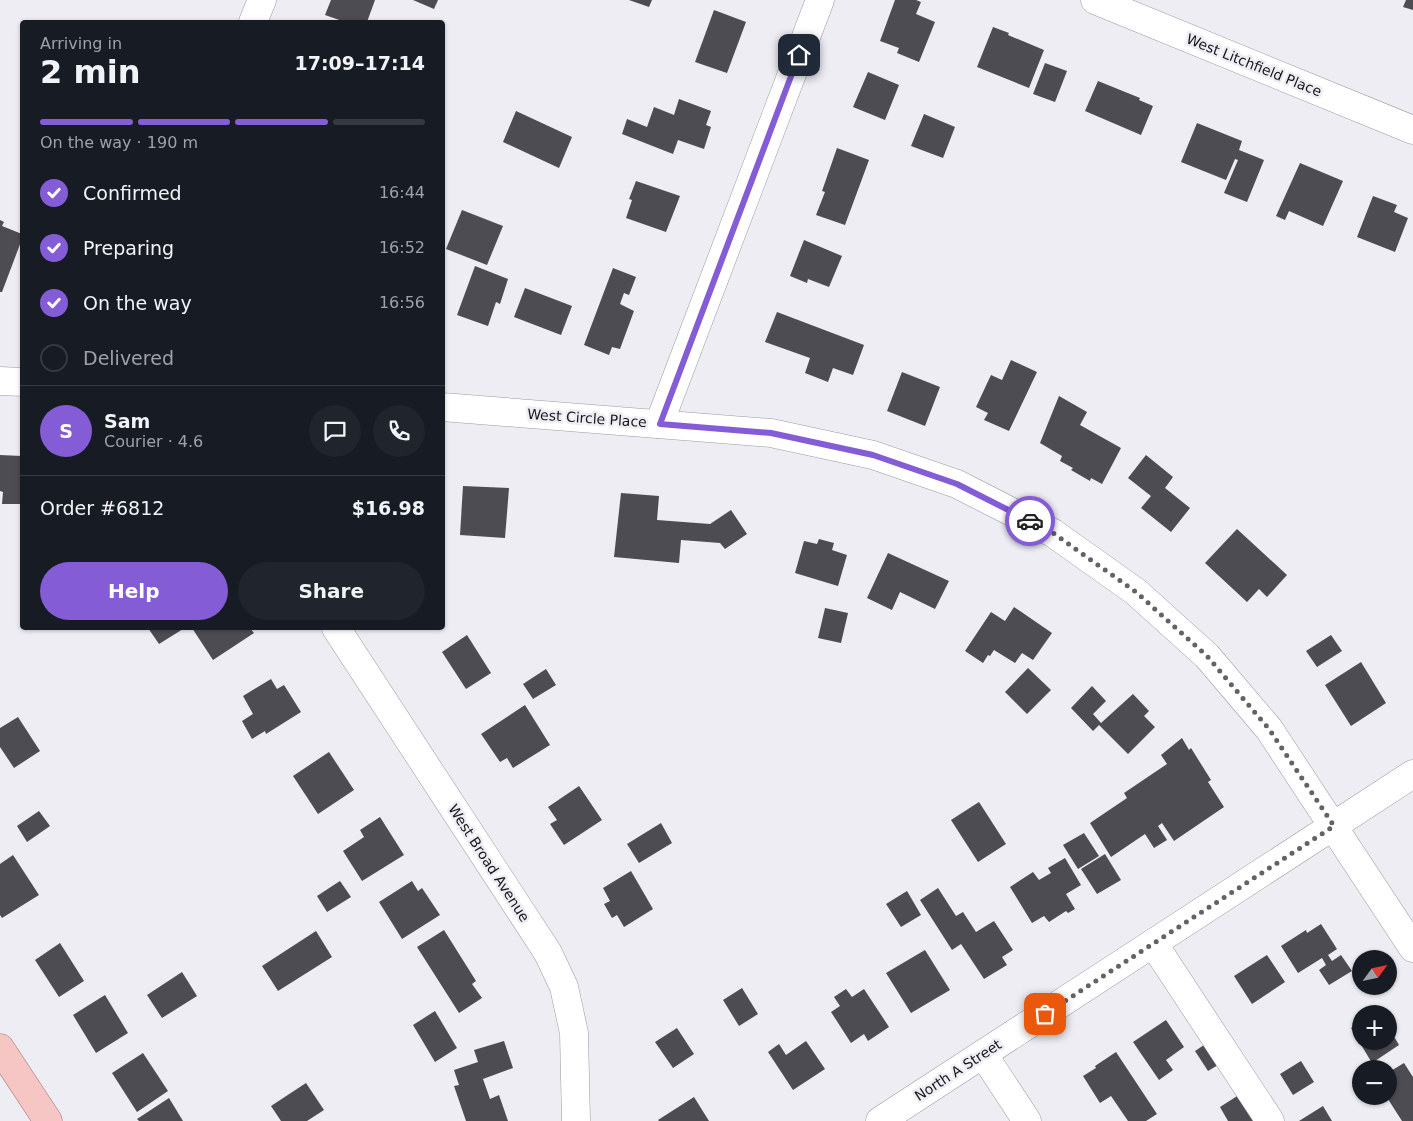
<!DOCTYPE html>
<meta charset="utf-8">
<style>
body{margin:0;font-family:"DejaVu Sans",sans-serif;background:#20242c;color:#f1f3f6;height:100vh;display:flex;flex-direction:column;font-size:19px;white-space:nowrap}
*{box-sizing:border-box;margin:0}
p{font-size:16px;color:#9ea1a6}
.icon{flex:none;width:28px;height:28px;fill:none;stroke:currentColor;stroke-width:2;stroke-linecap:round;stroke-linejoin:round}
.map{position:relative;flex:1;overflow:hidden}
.side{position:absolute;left:20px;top:20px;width:425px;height:610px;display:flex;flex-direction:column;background:#171b24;border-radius:5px;box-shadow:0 1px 4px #0004}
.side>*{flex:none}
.needle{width:32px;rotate:57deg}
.fabs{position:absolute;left:1352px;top:950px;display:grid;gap:10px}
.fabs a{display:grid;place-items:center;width:45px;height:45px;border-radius:50%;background:#171b24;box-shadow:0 1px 4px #0004;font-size:25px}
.pin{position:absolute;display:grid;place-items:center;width:42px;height:42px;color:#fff;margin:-21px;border-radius:10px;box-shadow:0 2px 8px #0006}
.courier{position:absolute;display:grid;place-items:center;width:50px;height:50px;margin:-25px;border:4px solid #845cd6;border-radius:50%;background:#fff;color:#222;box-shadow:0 1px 6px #0007}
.overview em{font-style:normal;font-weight:700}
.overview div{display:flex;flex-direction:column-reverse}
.overview{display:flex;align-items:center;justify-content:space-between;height:85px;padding:0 20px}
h1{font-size:32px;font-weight:700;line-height:38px}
.bar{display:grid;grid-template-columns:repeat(4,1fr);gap:8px 5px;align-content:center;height:60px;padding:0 20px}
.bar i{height:6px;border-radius:4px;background:#363941}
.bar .selected{background:#845cd6}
.bar p{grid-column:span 4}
.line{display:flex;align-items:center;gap:12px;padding:0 20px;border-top:1px solid #363941}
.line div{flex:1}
.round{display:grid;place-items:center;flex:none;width:52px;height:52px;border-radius:26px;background:#20242c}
ol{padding:0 20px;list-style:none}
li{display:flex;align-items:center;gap:15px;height:55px}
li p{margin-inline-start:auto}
li .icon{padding:5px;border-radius:50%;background:#845cd6;color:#fff;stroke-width:4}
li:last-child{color:#9ea1a6}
li i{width:28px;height:28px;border:2px solid #363941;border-radius:50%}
.cta{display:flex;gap:10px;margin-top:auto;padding:10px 20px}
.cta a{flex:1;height:58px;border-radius:30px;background:#845cd6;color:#fff;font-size:20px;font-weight:700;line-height:58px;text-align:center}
.cta a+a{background:#20242c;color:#f1f3f6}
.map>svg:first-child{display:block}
.building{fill:#4d4c52}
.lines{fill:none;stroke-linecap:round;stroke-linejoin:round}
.minor-casing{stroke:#9b9aa1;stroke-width:29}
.major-casing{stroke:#a47071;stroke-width:29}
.minor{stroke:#fff;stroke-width:28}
.major{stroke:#f6c6c5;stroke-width:28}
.done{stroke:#636367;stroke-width:5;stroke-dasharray:0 9}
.route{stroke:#845cd6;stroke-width:6}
.labels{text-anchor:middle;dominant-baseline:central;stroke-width:5;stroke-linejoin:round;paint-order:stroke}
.street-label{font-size:14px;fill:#18181b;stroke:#eeedf4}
</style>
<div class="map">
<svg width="1413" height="1121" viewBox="0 0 1413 1121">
<rect width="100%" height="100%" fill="#eeedf4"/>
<g class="building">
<path d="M331 0H375L367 22H345L325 15Z"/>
<path d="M413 0H438L434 9Z"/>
<path d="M629 0H652L649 7Z"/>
<path d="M895 0H916L921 2 916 14 935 22 919 62 897 53 899 48 880 41Z"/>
<path d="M1406 0H1413V10L1403 7Z"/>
<path d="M714 10 746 22 727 73 695 62Z"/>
<path d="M993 27 1009 33 1008 35 1044 50 1029 88 977 67Z"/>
<path d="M1045 63 1067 71 1055 102 1033 94Z"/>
<path d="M868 72 899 85 885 120 853 107Z"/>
<path d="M1098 81 1140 98 1139 100 1153 106 1141 135 1085 111Z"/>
<path d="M679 99 711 111 706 125 711 127 704 149 678 140 673 154 622 134 627 119 647 127 654 107 674 115Z"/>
<path d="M516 111 572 137 559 168 503 142Z"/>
<path d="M924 114 955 127 943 158 911 146Z"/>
<path d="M1197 123 1242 141 1239 150 1264 160 1247 202 1224 193 1238 160 1235 159 1226 180 1181 162Z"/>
<path d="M837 148 869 160 845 225 816 215 825 192 822 191Z"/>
<path d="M1300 163 1343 181 1323 226 1289 211 1285 220 1276 216Z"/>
<path d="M636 181 680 196 666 232 626 218 632 200 629 199Z"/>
<path d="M1373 196 1397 205 1394 212 1408 218 1395 252 1357 237Z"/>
<path d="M462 210 503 226 487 265 446 249Z"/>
<path d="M0 220 4 222 2 226 22 234V239L2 292H0Z"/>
<path d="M804 240 842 256 829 287 808 279 807 283 790 276Z"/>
<path d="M475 266 508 279 500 304 496 302 488 326 457 315Z"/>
<path d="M613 268 636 277 629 295 624 293 620 304 634 311 620 349 612 347 609 355 584 345Z"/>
<path d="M525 288 572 306 561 335 514 317Z"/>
<path d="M777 312 864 345 853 375 833 368 828 382 805 373 810 358 765 342Z"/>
<path d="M1011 360 1037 372 1009 431 984 420 988 413 976 407 991 375 1002 380Z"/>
<path d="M902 372 940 387 925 426 887 411Z"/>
<path d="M1059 396 1087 412 1080 425 1121 448 1102 484 1091 478 1090 481 1071 470 1073 468 1060 461 1062 456 1040 443Z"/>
<path d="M0 455 22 456V486H21L20 504H2L3 492 0 491Z"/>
<path d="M1146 455 1173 477 1165 488 1190 508 1171 532 1141 508 1151 496 1128 478Z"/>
<path d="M463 486 509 488 505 538 460 535Z"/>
<path d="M621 493 659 496 657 520 710 524 731 510 747 534 725 549 720 543 681 540 679 563 614 557Z"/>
<path d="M1237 529 1287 575 1267 597 1259 589 1247 602 1205 563Z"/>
<path d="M819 539 834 543 832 550 847 555 838 586 795 573 804 541 817 544Z"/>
<path d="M888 553 949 581 935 609 900 592 892 610 867 598Z"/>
<path d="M1014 607 1052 633 1033 660 1022 653 1015 663 994 650 990 656 988 655 983 663 965 651 991 612 1005 621Z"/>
<path d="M825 608 848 613 841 643 818 638Z"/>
<path d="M148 628H182L183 629 159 644Z"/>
<path d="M192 628H250L254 633 213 660Z"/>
<path d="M467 635 491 673 466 689 442 652Z"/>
<path d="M1331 635 1342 651 1317 667 1306 651Z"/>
<path d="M1361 662 1386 703 1351 726 1325 685Z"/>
<path d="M1028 668 1051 690 1027 714 1005 692Z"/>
<path d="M546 669 556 685 533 699 523 684Z"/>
<path d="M271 679 277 689 284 685 301 712 266 734 265 731 252 739 242 721 253 714 243 696Z"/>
<path d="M1092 686 1106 701 1093 714 1101 723 1133 694 1149 711 1144 716 1155 727 1128 754 1099 725 1093 731 1071 708Z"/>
<path d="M525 705 550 745 513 768 507 758 500 762 481 734Z"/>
<path d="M18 717 40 751 14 768 0 747V728Z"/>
<path d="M1182 738 1189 750 1191 748 1211 780 1208 782 1224 807 1174 841 1162 823 1158 826 1167 840 1154 848 1145 834 1111 857 1090 823 1127 798 1124 793 1167 764 1161 755Z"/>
<path d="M329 752 354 790 318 814 293 776Z"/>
<path d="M579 786 602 820 564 845 550 824 557 820 548 807Z"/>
<path d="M979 802 1006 844 978 862 951 820Z"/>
<path d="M39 811 50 826 27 842 17 826Z"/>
<path d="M380 817 404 855 362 881 343 851 364 837 360 830Z"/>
<path d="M661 823 672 843 639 863 627 844Z"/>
<path d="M1084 833 1099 856 1078 869 1063 845Z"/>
<path d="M1105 854 1121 880 1097 894 1081 869Z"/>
<path d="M13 855 39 895 2 918 0 915V864Z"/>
<path d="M1065 858 1081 885 1066 894 1075 909 1068 913 1066 911 1049 922 1044 916 1032 923 1010 887 1033 872 1039 880 1051 873 1048 868Z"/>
<path d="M631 871 653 909 624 927 617 915 612 918 604 904 610 901 603 888Z"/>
<path d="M340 881 351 897 327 912 317 896Z"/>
<path d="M412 881 418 891 422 888 440 915 402 939 379 902Z"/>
<path d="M938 888 956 916 963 912 976 932 994 921 1013 950 1002 957 1007 965 984 979 961 944 952 950 920 900Z"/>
<path d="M907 891 921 915 901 927 886 904Z"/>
<path d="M1321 924 1337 949 1328 955 1332 961 1341 955 1352 971 1329 985 1319 970 1326 965 1322 958 1298 973 1281 946 1306 930 1307 933Z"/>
<path d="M444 930 476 981 472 984 482 998 459 1013 417 947Z"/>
<path d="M316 931 332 957 278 991 262 966Z"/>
<path d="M60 943 84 981 59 997 35 960Z"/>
<path d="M925 950 950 990 911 1013 886 973Z"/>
<path d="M1267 955 1285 982 1252 1004 1234 976Z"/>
<path d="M182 972 197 996 162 1018 147 995Z"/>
<path d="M742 988 758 1014 739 1026 723 1000Z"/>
<path d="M846 989 852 997 864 989 889 1027 868 1041 864 1034 851 1043 831 1012 840 1006 834 997Z"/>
<path d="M105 995 128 1033 96 1053 73 1015Z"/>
<path d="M435 1011 457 1048 435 1062 413 1025Z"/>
<path d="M1166 1020 1184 1047 1166 1060 1173 1070 1159 1080 1133 1042Z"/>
<path d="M1361 1022V1041H1389V1028L1399 1045 1372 1063 1351 1028Z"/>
<path d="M677 1028 694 1054 673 1068 655 1042Z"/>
<path d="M504 1041 513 1068 483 1079 490 1099 499 1095 508 1121H466L454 1086 459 1085 454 1070 478 1062 474 1050Z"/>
<path d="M806 1041 825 1069 793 1090 768 1052 779 1044 786 1055Z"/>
<path d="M1210 1041 1223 1062 1208 1071 1195 1051Z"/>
<path d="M1116 1052 1157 1114 1146 1121H1128L1111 1096 1100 1103 1083 1076 1096 1068 1095 1066Z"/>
<path d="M143 1053 168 1091 137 1112 112 1073Z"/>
<path d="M1301 1061 1314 1082 1293 1095 1280 1074Z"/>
<path d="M1404 1063 1413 1077V1121H1402L1386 1096H1389V1072Z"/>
<path d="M306 1083 324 1110 307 1121H281L271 1106Z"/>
<path d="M1245 1091 1254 1121H1228L1220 1107Z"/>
<path d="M694 1097 709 1121H659L658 1120Z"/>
<path d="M169 1098 183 1121H139L137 1119Z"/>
<path d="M1323 1106 1332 1121H1299Z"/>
</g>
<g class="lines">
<defs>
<g id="minor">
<path d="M1095 0 1413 130"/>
<path d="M253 22 262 0"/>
<path d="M0 381 22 382"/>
<path d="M442 407 771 433 873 455 957 484 1053 533 1136 592 1207 656 1269 729 1413 948"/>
<path d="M659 424 820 0"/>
<path d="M336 628 548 953 564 987 574 1033 576 1121"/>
<path d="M1153 943 1270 1121"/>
<path d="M983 1054 1027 1121"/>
<path d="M880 1121 1413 774"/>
</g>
<path id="major" d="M0 1048 48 1121"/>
</defs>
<use href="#minor" class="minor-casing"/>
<use href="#major" class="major-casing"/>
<use href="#minor" class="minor"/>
<use href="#major" class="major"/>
</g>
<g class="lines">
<path class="done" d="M1030 521 1053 533 1136 592 1207 656 1269 729 1334 826 1045 1014"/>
<path class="route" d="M799 55 660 424 771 433 873 455 957 484 1030 521"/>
</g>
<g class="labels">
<g class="street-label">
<text transform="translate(1254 65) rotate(22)">West Litchfield Place</text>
<text transform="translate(587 418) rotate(4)">West Circle Place</text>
<text transform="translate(489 863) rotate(57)">West Broad Avenue</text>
<text transform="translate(958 1070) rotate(-33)">North A Street</text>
</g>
</g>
</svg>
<div class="fabs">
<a><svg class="needle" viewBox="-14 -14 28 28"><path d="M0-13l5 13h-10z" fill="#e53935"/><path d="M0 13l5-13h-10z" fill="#9ea1a6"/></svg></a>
<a>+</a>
<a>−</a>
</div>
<div class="pin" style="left:1045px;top:1014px;background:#ea580c"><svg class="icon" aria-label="bag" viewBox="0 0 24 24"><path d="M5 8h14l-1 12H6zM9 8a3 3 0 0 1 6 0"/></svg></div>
<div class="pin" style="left:799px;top:55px;background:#1f2937"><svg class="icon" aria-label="home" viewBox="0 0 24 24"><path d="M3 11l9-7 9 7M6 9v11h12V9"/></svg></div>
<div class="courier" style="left:1030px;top:521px"><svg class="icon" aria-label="car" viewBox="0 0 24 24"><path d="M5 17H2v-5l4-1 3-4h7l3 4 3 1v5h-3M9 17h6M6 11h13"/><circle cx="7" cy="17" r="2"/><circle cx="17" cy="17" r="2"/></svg></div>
<section class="side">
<div class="overview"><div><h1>2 min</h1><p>Arriving in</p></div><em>17:09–17:14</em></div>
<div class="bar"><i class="selected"></i><i class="selected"></i><i class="selected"></i><i></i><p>On the way · 190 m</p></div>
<ol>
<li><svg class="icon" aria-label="check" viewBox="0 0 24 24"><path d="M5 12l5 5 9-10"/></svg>Confirmed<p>16:44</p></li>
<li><svg class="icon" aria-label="check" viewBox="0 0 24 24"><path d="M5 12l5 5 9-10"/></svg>Preparing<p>16:52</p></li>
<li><svg class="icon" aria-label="check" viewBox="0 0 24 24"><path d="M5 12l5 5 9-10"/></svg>On the way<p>16:56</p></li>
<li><i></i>Delivered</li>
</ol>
<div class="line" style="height:90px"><b class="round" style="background:#845cd6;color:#fff">S</b><div><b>Sam</b><p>Courier · 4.6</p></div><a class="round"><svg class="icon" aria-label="chat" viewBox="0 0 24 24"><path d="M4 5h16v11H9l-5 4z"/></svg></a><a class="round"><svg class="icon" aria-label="phone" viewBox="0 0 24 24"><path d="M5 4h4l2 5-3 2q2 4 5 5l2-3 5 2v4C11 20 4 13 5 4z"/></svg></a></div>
<div class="line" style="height:65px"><div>Order #6812</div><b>$16.98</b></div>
<div class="cta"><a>Help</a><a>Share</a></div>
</section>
</div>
